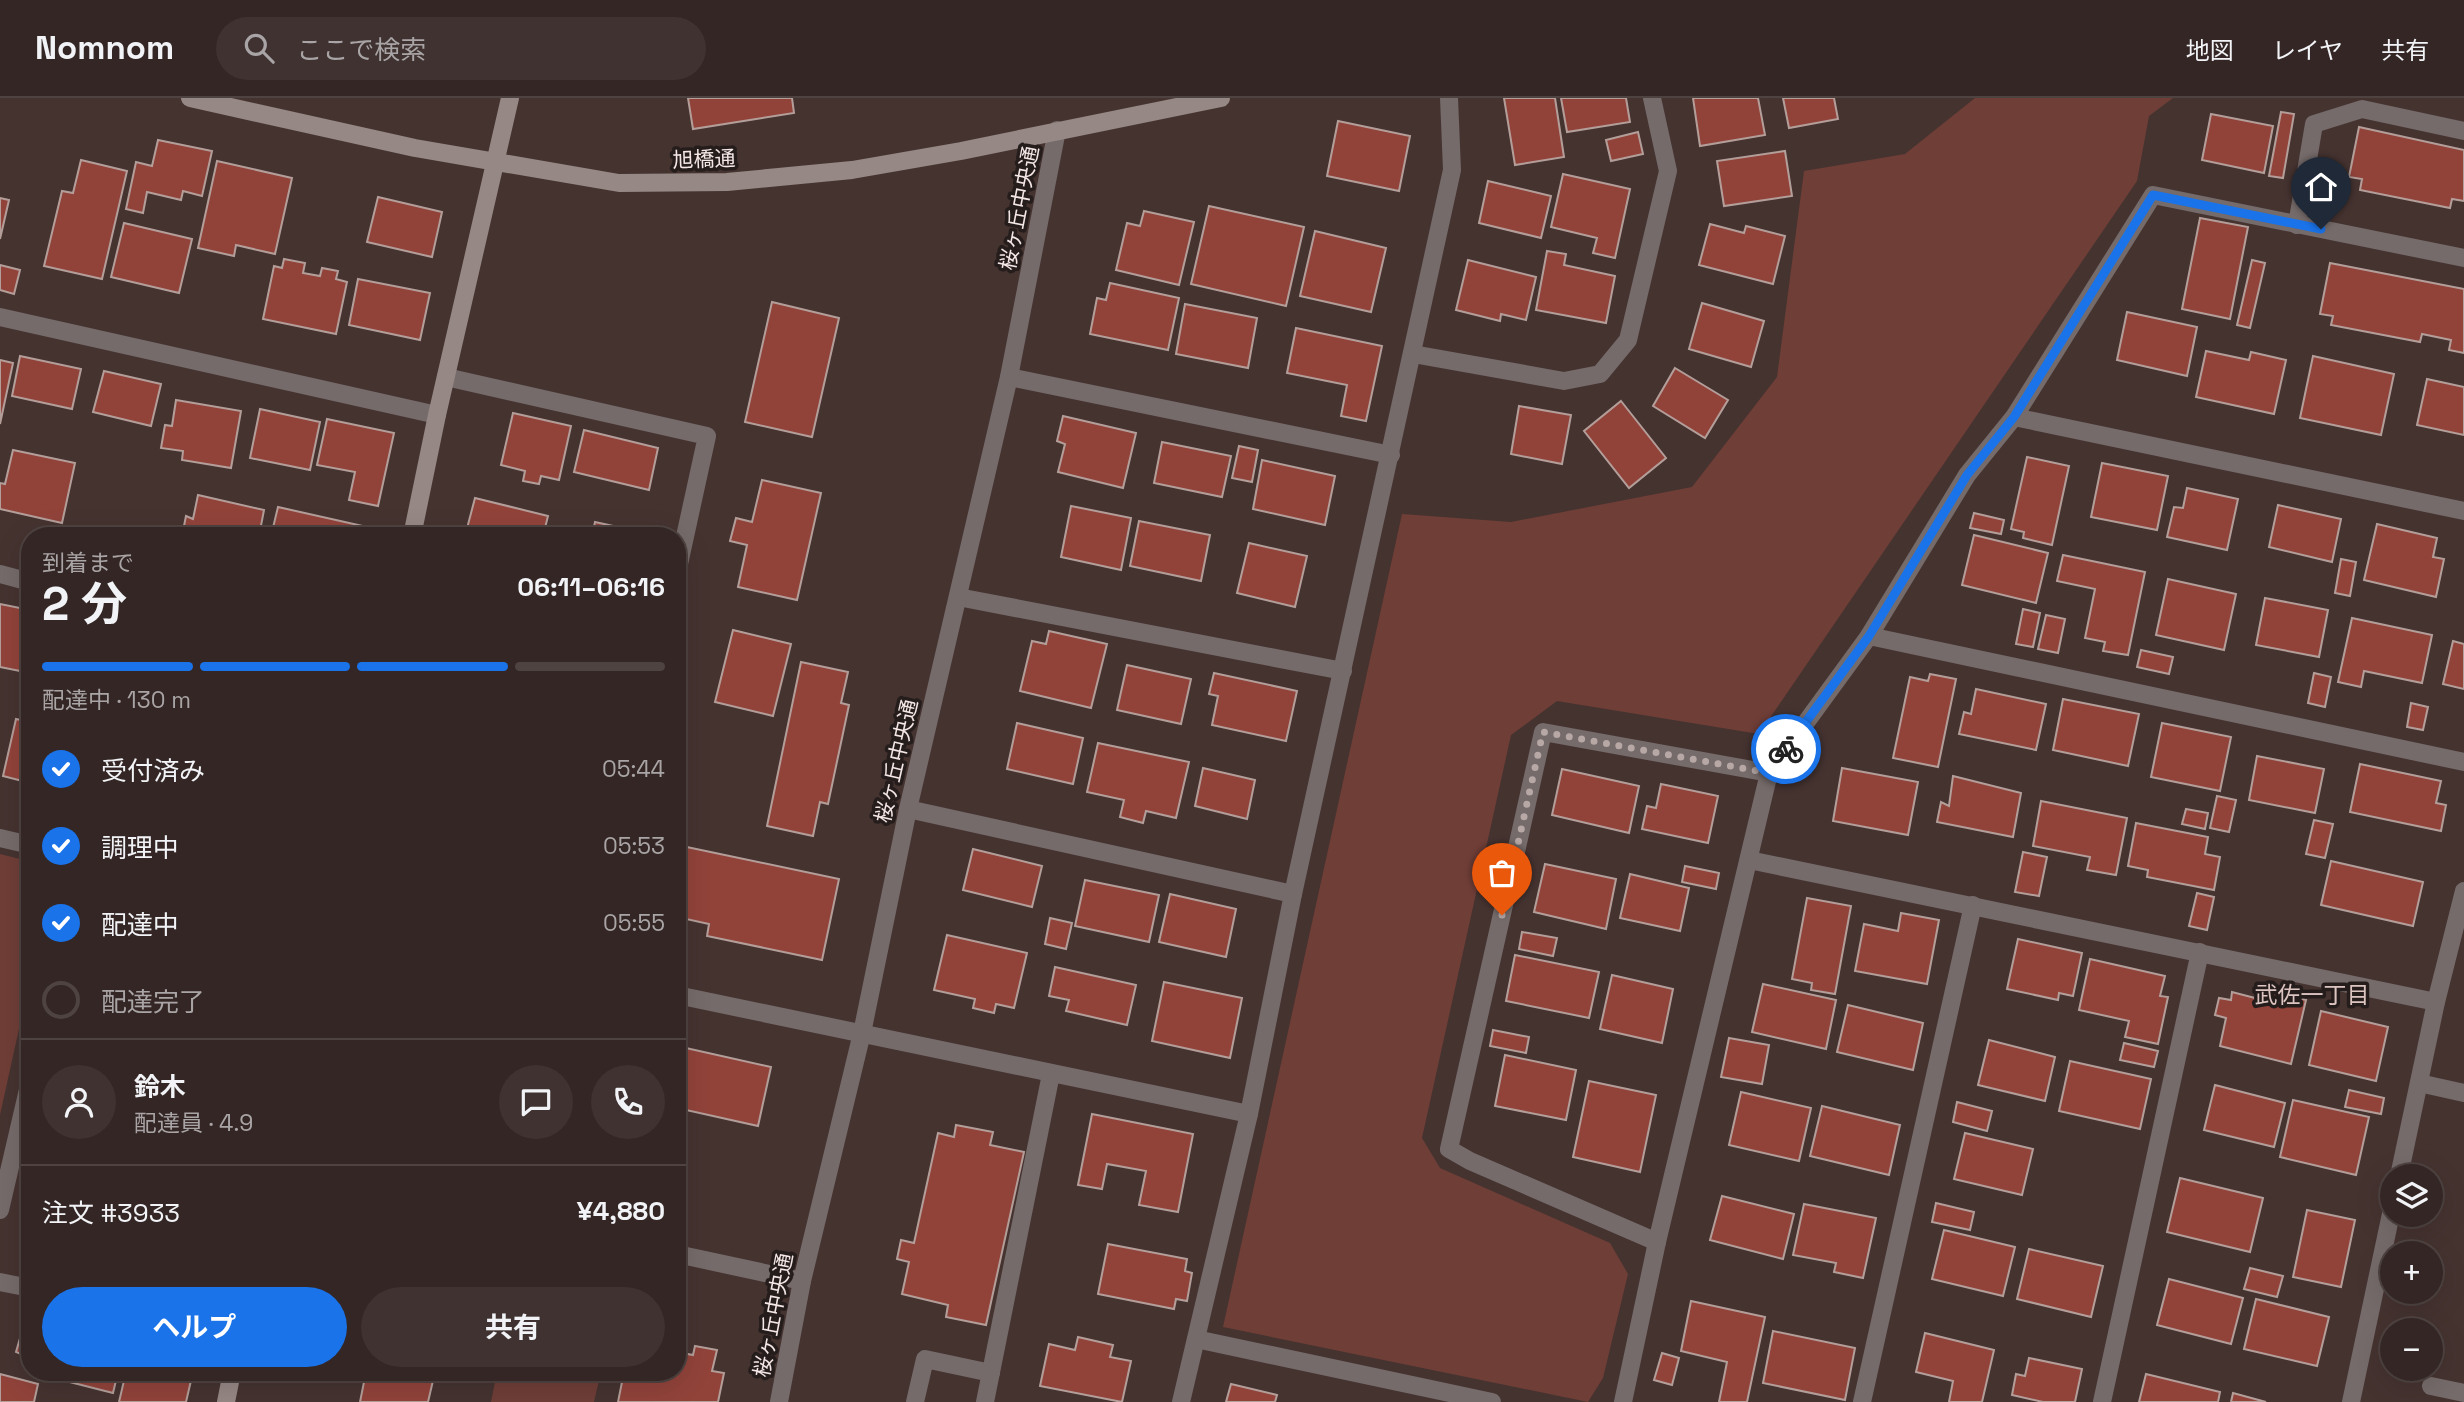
<!DOCTYPE html>
<html lang="ja">
<meta charset="utf-8">
<style>
body{margin:0;font-family:"Space Grotesk","Noto Sans JP",sans-serif;background:#3f3231;color:#f1f3f6;height:100vh;display:flex;flex-direction:column;font-size:26px;white-space:nowrap}
*{box-sizing:border-box;margin:0}
p{font-size:23px;color:#a9a5a6}
.icon{flex:none;width:38px;height:38px;fill:none;stroke:currentColor;stroke-width:2;stroke-linecap:round;stroke-linejoin:round}
.map{position:relative;flex:1;overflow:hidden}
.sheet{position:absolute;left:21px;top:429px;width:665px;height:854px;display:flex;flex-direction:column;background:#342624;border-radius:28px;box-shadow:0 7px 28px #0002,0 0 0 2px #4e4341}
.sheet>*{flex:none}
.fabs{position:absolute;left:2380px;top:1066px;display:grid;gap:14px}
.fabs a{display:grid;place-items:center;width:63px;height:63px;border-radius:50%;background:#342624;box-shadow:0 7px 28px #0002,0 0 0 2px #4e4341;font-size:35px}
.pin{position:absolute;display:grid;place-items:center;width:60px;height:60px;color:#fff;margin:-72px -30px;border-radius:50% 50% 50% 0;rotate:-45deg;box-shadow:0 0 7px #0007}
.pin .icon{rotate:45deg}
.courier{position:absolute;display:grid;place-items:center;width:70px;height:70px;margin:-35px;border:5px solid #1a73e8;border-radius:50%;background:#fff;color:#222;box-shadow:0 2px 9px #0007}
.overview em{font-style:normal;font-weight:700}
.overview div{display:flex;flex-direction:column-reverse}
.overview{display:flex;align-items:center;justify-content:space-between;height:119px;padding:0 21px}
h1{font-size:46px;font-weight:700;line-height:52px}
.bar{display:grid;grid-template-columns:repeat(4,1fr);gap:10px 7px;align-content:center;height:84px;padding:0 21px}
.bar i{height:9px;border-radius:5px;background:#4e4341}
.bar .active{background:#1a73e8}
.bar p{grid-column:span 4}
.line{display:flex;align-items:center;gap:18px;padding:0 21px;border-top:2px solid #4e4341}
.line div{flex:1}
.round{display:grid;place-items:center;flex:none;width:74px;height:74px;border-radius:37px;background:#3f3231}
ol{padding:0 21px;list-style:none}
li{display:flex;align-items:center;gap:21px;height:77px}
li p{margin-inline-start:auto}
li .icon{padding:7px;border-radius:50%;background:#1a73e8;color:#fff;stroke-width:4}
li:last-child{color:#a9a5a6}
li i{width:38px;height:38px;border:4px solid #4e4341;border-radius:50%}
.primary-button{display:flex;gap:14px;margin-top:auto;padding:14px 21px}
.primary-button a{flex:1;height:80px;border-radius:42px;background:#1a73e8;color:#fff;font-size:28px;font-weight:700;line-height:80px;text-align:center}
.primary-button a+a{background:#3f3231;color:#f1f3f6}
header{display:flex;align-items:center;gap:42px;box-sizing:border-box;height:98px;padding:0 35px;background:#342624;border-bottom:2px solid #4e4341}
header strong{font-size:33px}
nav{display:flex;gap:38px;margin-inline-start:auto;font-size:24px}
.search{width:490px;height:63px;background:#3f3231;display:flex;align-items:center;gap:18px;box-sizing:border-box;padding:0 24px;border-radius:38px;color:#a9a5a6;font-size:26px}
.map>svg:first-child{display:block}
.green{fill:#6f3e37}
.building{fill:#91433a;stroke:#b49e9a;stroke-width:2}
.lines{fill:none;stroke-linecap:round;stroke-linejoin:round}
.lane{stroke:#756b6a;stroke-width:18}
.street{stroke:#756b6a;stroke-width:18}
.secondary{stroke:#968885;stroke-width:18}
.done{stroke:#b7a8a6;stroke-width:7;stroke-dasharray:0 12.6}
.route{stroke:#1a73e8;stroke-width:9}
.labels{text-anchor:middle;dominant-baseline:central;stroke-width:7;stroke-linejoin:round;paint-order:stroke}
.street-label{font-size:21px;fill:#f4e7e6;stroke:#251d1c}
.neighbourhood-label{font-size:23px;fill:#dcc4c0;stroke:#251d1c}
</style>
<header>
<strong>Nomnom</strong>
<div class="search"><svg class="icon" aria-label="search" viewBox="0 0 24 24"><circle cx="10" cy="10" r="6"/><path d="M15 15l6 6"/></svg>ここで検索</div>
<nav><a>地図</a><a>レイヤ</a><a>共有</a></nav>
</header>
<div class="map">
<svg width="2464" height="1304" viewBox="0 0 2464 1304">
<rect width="100%" height="100%" fill="#453330"/>
<g class="green">
<path d="M1975 0H2173L2149 18 2137 83 1759 636 1557 603 1511 637 1422 1040 1440 1070 1610 1145 1628 1176 1603 1280 1588 1304 1223 1229 1402 416 1511 424 1692 389 1777 279 1804 73 1905 56Z"/>
<path d="M0 756 24 762 30 770V881L0 1017Z"/>
<path d="M497 1274H601L594 1304H491Z"/>
</g>
<g class="building">
<path d="M688 0H792L794 15 693 31Z"/>
<path d="M1504 0H1555L1564 59 1515 67Z"/>
<path d="M1561 0H1626L1630 24 1567 34Z"/>
<path d="M1693 0H1758L1765 37 1700 48Z"/>
<path d="M1783 0H1834L1838 21 1789 30Z"/>
<path d="M2281 14 2294 16 2283 80 2269 78Z"/>
<path d="M2211 16 2273 28 2264 75 2202 62Z"/>
<path d="M1338 23 1410 38 1399 93 1327 78Z"/>
<path d="M2359 29 2464 52V103L2452 101 2450 110 2360 92 2362 81 2349 79Z"/>
<path d="M1638 34 1643 56 1611 63 1606 42Z"/>
<path d="M158 42 212 53 202 98 183 93 181 102 147 94 143 115 126 111 136 64 152 68Z"/>
<path d="M1785 53 1792 98 1724 108 1717 63Z"/>
<path d="M81 62 127 73 102 181 44 168 62 93 73 95Z"/>
<path d="M217 63 292 80 275 156 236 147 234 158 198 150Z"/>
<path d="M1563 76 1630 91 1615 160 1593 155 1597 140 1551 129Z"/>
<path d="M1488 83 1551 98 1541 140 1479 125Z"/>
<path d="M378 99 442 114 432 159 367 144Z"/>
<path d="M0 100 9 102 0 141Z"/>
<path d="M1209 108 1304 129 1286 208 1191 186Z"/>
<path d="M1144 113 1194 124 1179 187 1116 172 1127 125 1140 128Z"/>
<path d="M2200 120 2248 129 2230 221 2182 211Z"/>
<path d="M124 125 192 141 179 195 111 179Z"/>
<path d="M1710 126 1744 135 1746 128 1785 138 1773 186 1699 167Z"/>
<path d="M1315 133 1386 150 1371 214 1300 198Z"/>
<path d="M1547 153 1566 156 1564 167 1615 178 1606 225 1536 212Z"/>
<path d="M284 161 305 165 303 175 320 178 322 170 338 173 336 181 347 184 336 236 263 221 274 168 282 170Z"/>
<path d="M1468 162 1536 179 1526 222 1501 216 1500 223 1456 212Z"/>
<path d="M2252 162 2265 165 2250 230 2237 227Z"/>
<path d="M2330 165 2464 191V255L2449 252 2451 242 2422 236 2420 244 2331 227 2333 218 2320 216Z"/>
<path d="M0 167 20 172 14 196 0 192Z"/>
<path d="M358 181 430 195 420 242 349 227Z"/>
<path d="M1110 185 1179 200 1168 252 1090 236 1097 200 1106 202Z"/>
<path d="M772 204 839 220 812 339 745 324Z"/>
<path d="M1702 205 1764 223 1751 269 1689 251Z"/>
<path d="M1185 206 1257 220 1248 270 1176 256Z"/>
<path d="M2127 214 2197 229 2187 278 2117 262Z"/>
<path d="M1296 230 1382 248 1366 323 1341 318 1347 287 1287 275Z"/>
<path d="M2206 253 2249 262 2251 254 2286 262 2274 316 2196 299Z"/>
<path d="M20 258 81 271 72 311 12 298Z"/>
<path d="M2313 258 2394 276 2381 337 2300 320Z"/>
<path d="M0 262 13 265 0 326Z"/>
<path d="M1675 270 1728 302 1705 340 1653 308Z"/>
<path d="M104 273 161 286 151 328 93 314Z"/>
<path d="M2427 281 2464 289V337L2417 327Z"/>
<path d="M176 302 241 313 231 370 182 362 183 353 161 350 165 327 172 328Z"/>
<path d="M1621 303 1666 360 1629 390 1584 333Z"/>
<path d="M1519 308 1571 317 1562 366 1511 356Z"/>
<path d="M260 311 320 324 310 372 250 360Z"/>
<path d="M513 315 571 328 559 382 541 378 539 386 523 383 525 373 501 367Z"/>
<path d="M1063 318 1136 335 1123 390 1058 374 1065 346 1057 343Z"/>
<path d="M327 321 394 335 378 408 349 402 355 374 317 367Z"/>
<path d="M584 332 658 350 649 392 574 374Z"/>
<path d="M1162 344 1231 358 1222 399 1154 385Z"/>
<path d="M1239 348 1258 352 1252 384 1232 380Z"/>
<path d="M13 352 75 365 62 425 0 411V385L5 386Z"/>
<path d="M2027 359 2069 368 2052 447 2023 440 2024 434 2011 431Z"/>
<path d="M1262 362 1335 378 1325 427 1253 411Z"/>
<path d="M2102 365 2168 378 2157 432 2091 419Z"/>
<path d="M762 382 821 395 797 502 738 489 747 447 730 443 736 420 752 424Z"/>
<path d="M2187 390 2238 401 2227 452 2167 439 2174 409 2183 410Z"/>
<path d="M198 397 264 412 259 438H182L186 418 193 421Z"/>
<path d="M475 400 548 418 543 438H465Z"/>
<path d="M2278 407 2341 421 2332 464 2269 449Z"/>
<path d="M1071 408 1131 420 1121 472 1061 459Z"/>
<path d="M278 409 385 433 384 438H271Z"/>
<path d="M1974 415 2004 422 2001 436 1970 430Z"/>
<path d="M1139 423 1210 437 1201 483 1130 468Z"/>
<path d="M595 424 650 436V438H592Z"/>
<path d="M2377 426 2437 440 2433 459 2444 461 2436 499 2364 482Z"/>
<path d="M1974 437 2048 455 2036 505 1962 487Z"/>
<path d="M1249 445 1307 458 1295 509 1237 495Z"/>
<path d="M2063 457 2145 474 2128 557 2103 553 2105 544 2085 540 2095 491 2057 483Z"/>
<path d="M2341 461 2356 464 2350 498 2335 495Z"/>
<path d="M2168 481 2236 496 2224 552 2156 537Z"/>
<path d="M2265 500 2328 512 2319 559 2256 547Z"/>
<path d="M0 506 30 512V575L0 569Z"/>
<path d="M2023 511 2040 515 2033 549 2016 546Z"/>
<path d="M2046 517 2065 521 2058 555 2038 551Z"/>
<path d="M2352 520 2432 537 2422 585 2364 573 2361 589 2338 584Z"/>
<path d="M733 532 791 546 773 618 715 604Z"/>
<path d="M1049 533 1107 546 1091 610 1020 593 1032 543 1046 546Z"/>
<path d="M2453 543 2464 546V591L2443 586Z"/>
<path d="M2141 552 2173 559 2169 576 2137 569Z"/>
<path d="M801 564 848 574 841 605 849 607 828 706 820 704 813 738 767 728Z"/>
<path d="M1127 567 1191 581 1181 626 1117 612Z"/>
<path d="M1214 575 1297 593 1286 643 1212 627 1218 598 1209 596Z"/>
<path d="M2314 575 2331 579 2325 609 2308 605Z"/>
<path d="M1930 576 1956 581 1938 669 1893 660 1910 579 1928 583Z"/>
<path d="M1976 591 2046 606 2036 652 1959 636 1964 614 1971 616Z"/>
<path d="M2063 601 2139 616 2128 668 2053 652Z"/>
<path d="M2411 605 2428 609 2423 632 2407 629Z"/>
<path d="M16 621 30 624V685L3 678Z"/>
<path d="M1017 625 1083 640 1073 686 1007 671Z"/>
<path d="M2162 625 2231 639 2220 693 2151 679Z"/>
<path d="M1098 645 1189 664 1176 720 1146 713 1143 725 1120 719 1124 702 1087 694Z"/>
<path d="M2257 658 2324 671 2315 715 2249 702Z"/>
<path d="M2360 666 2441 683 2436 705 2446 707 2441 733 2350 714Z"/>
<path d="M1203 670 1255 682 1247 721 1195 708Z"/>
<path d="M1842 670 1918 684 1908 737 1833 723Z"/>
<path d="M1562 671 1639 688 1629 735 1552 717Z"/>
<path d="M1953 678 2021 695 2013 739 1937 724 1941 704 1949 708Z"/>
<path d="M1661 686 1718 698 1708 745 1642 731 1647 708 1656 710Z"/>
<path d="M2217 698 2236 702 2229 734 2210 730Z"/>
<path d="M2041 703 2127 720 2116 777 2087 772 2090 759 2033 748Z"/>
<path d="M2186 711 2208 715 2205 731 2182 726Z"/>
<path d="M2314 722 2333 726 2325 760 2306 756Z"/>
<path d="M2136 725 2208 739 2205 756 2220 759 2214 792 2147 779 2148 772 2128 768Z"/>
<path d="M682 748 839 781 822 862 707 838 709 826 677 819V772Z"/>
<path d="M973 751 1042 768 1032 809 963 792Z"/>
<path d="M2023 754 2047 759 2039 798 2015 794Z"/>
<path d="M2331 763 2423 784 2413 828 2321 807Z"/>
<path d="M1545 766 1616 781 1606 831 1534 814Z"/>
<path d="M1685 768 1719 775 1716 791 1682 784Z"/>
<path d="M1630 776 1689 790 1680 833 1620 820Z"/>
<path d="M1085 782 1159 797 1149 844 1075 828Z"/>
<path d="M2197 795 2214 799 2207 832 2189 828Z"/>
<path d="M1170 796 1236 811 1226 859 1159 844Z"/>
<path d="M1807 800 1851 808 1835 896 1811 892 1812 885 1792 881Z"/>
<path d="M1901 815 1939 822 1927 886 1855 873 1864 826 1898 833Z"/>
<path d="M1050 820 1072 825 1066 851 1045 846Z"/>
<path d="M1522 834 1557 840 1553 858 1519 851Z"/>
<path d="M947 837 1027 855 1014 910 996 906 994 915 973 910 975 901 934 892Z"/>
<path d="M2018 841 2082 855 2073 898 2059 895 2058 902 2007 891Z"/>
<path d="M1515 857 1599 874 1589 920 1506 903Z"/>
<path d="M2090 861 2165 878 2160 898 2168 899 2158 946 2125 939 2129 923 2079 912Z"/>
<path d="M1055 869 1136 887 1127 927 1066 913 1069 902 1049 898Z"/>
<path d="M1612 877 1673 891 1662 945 1600 931Z"/>
<path d="M1164 884 1242 900 1230 960 1152 943Z"/>
<path d="M1763 886 1836 902 1826 951 1752 934Z"/>
<path d="M2257 890 2306 902 2291 966 2220 948 2226 920 2215 917 2219 900 2231 902 2232 894 2255 900Z"/>
<path d="M1848 907 1923 925 1913 972 1837 954Z"/>
<path d="M2321 913 2388 929 2376 983 2309 967Z"/>
<path d="M1493 932 1529 939 1526 955 1490 948Z"/>
<path d="M1729 940 1769 947 1762 986 1721 979Z"/>
<path d="M1989 942 2055 959 2045 1003 1978 987Z"/>
<path d="M2124 945 2158 953 2154 969 2120 962Z"/>
<path d="M677 948 771 969 758 1028 677 1010Z"/>
<path d="M1505 957 1576 972 1566 1022 1495 1008Z"/>
<path d="M2070 963 2151 981 2140 1031 2059 1013Z"/>
<path d="M1589 983 1656 997 1640 1074 1573 1059Z"/>
<path d="M2215 987 2285 1005 2274 1049 2204 1032Z"/>
<path d="M2349 992 2384 1000 2381 1016 2345 1009Z"/>
<path d="M1741 994 1811 1010 1799 1063 1729 1047Z"/>
<path d="M2293 1002 2369 1019 2356 1077 2280 1059Z"/>
<path d="M1957 1004 1992 1013 1987 1033 1953 1024Z"/>
<path d="M1822 1008 1900 1027 1889 1077 1810 1058Z"/>
<path d="M1092 1016 1193 1036 1178 1114 1139 1107 1146 1073 1107 1066 1102 1091 1078 1087Z"/>
<path d="M956 1027 993 1034 990 1047 1024 1054 986 1227 946 1219 948 1207 902 1196 909 1164 897 1161 901 1142 914 1145 938 1035 954 1039Z"/>
<path d="M1965 1035 2033 1051 2022 1097 1954 1081Z"/>
<path d="M2180 1080 2263 1100 2250 1154 2167 1134Z"/>
<path d="M1722 1098 1794 1116 1783 1161 1710 1142Z"/>
<path d="M1936 1105 1974 1114 1970 1132 1932 1124Z"/>
<path d="M1804 1106 1876 1120 1863 1180 1834 1174 1836 1165 1793 1157Z"/>
<path d="M2307 1112 2355 1122 2341 1189 2293 1179Z"/>
<path d="M1944 1132 2015 1149 2003 1198 1932 1181Z"/>
<path d="M1108 1146 1187 1161 1185 1173 1192 1175 1187 1203 1176 1201 1174 1211 1098 1196Z"/>
<path d="M2029 1151 2103 1168 2091 1219 2017 1201Z"/>
<path d="M2250 1170 2283 1178 2277 1199 2244 1191Z"/>
<path d="M2169 1181 2243 1200 2231 1246 2157 1227Z"/>
<path d="M2256 1201 2329 1219 2317 1268 2244 1251Z"/>
<path d="M1691 1203 1765 1219 1747 1304H1719L1727 1264 1681 1253Z"/>
<path d="M26 1220 30 1221V1268L23 1266 26 1258 16 1254Z"/>
<path d="M1773 1233 1855 1250 1845 1302 1763 1285Z"/>
<path d="M1925 1235 1994 1252 1982 1304H1949L1953 1283 1916 1274Z"/>
<path d="M1078 1239 1113 1247 1110 1259 1131 1263 1122 1304 1040 1288 1049 1246 1075 1252Z"/>
<path d="M695 1248 717 1252 712 1273 724 1275 718 1304H618L624 1274H677V1254L693 1257Z"/>
<path d="M1662 1255 1679 1260 1672 1287 1654 1282Z"/>
<path d="M2029 1260 2082 1271 2075 1304H2043L2012 1297 2016 1276 2025 1278Z"/>
<path d="M47 1274H118L113 1295 46 1278Z"/>
<path d="M126 1274H193L186 1304H119Z"/>
<path d="M366 1274H435L428 1304H360Z"/>
<path d="M0 1276 38 1286 34 1304H0Z"/>
<path d="M2146 1276 2220 1294 2218 1304H2139Z"/>
<path d="M1231 1286 1277 1297 1275 1304H1226Z"/>
<path d="M2233 1295 2266 1304H2231Z"/>
</g>
<g class="lines">
<g class="lane">
<path d="M2297 127 2314 26 2362 11 2464 33"/>
<path d="M677 1156 802 1183"/>
<path d="M2431 1288 2464 1295"/>
<path d="M915 1304 925 1261 991 1275"/>
<path d="M985 1304 1051 976"/>
</g>
<g class="street">
<path d="M0 219 437 317"/>
<path d="M1413 256 1564 283 1600 276 1628 242 1668 73 1652 0"/>
<path d="M446 279 707 338 677 475"/>
<path d="M1009 279 1391 357"/>
<path d="M2014 319 2464 413"/>
<path d="M0 476 30 484"/>
<path d="M958 499 1343 573"/>
<path d="M1869 538 2464 664"/>
<path d="M908 711 1293 796"/>
<path d="M0 740 30 747"/>
<path d="M1749 762 2436 904"/>
<path d="M677 897 1249 1016"/>
<path d="M2419 985 2464 995"/>
<path d="M2399 1078 2436 904 2464 793"/>
<path d="M0 1112 30 983"/>
<path d="M1657 1144 1470 1063 1449 1051 1543 634 1769 675 1869 538 1967 377 2014 319 2153 97 2464 160"/>
<path d="M0 1184 30 1190"/>
<path d="M1196 1241 1492 1304"/>
<path d="M779 1304 802 1183 862 935 908 711 1009 279 1057 32"/>
<path d="M1181 1304 1249 1016 1293 796 1452 72 1449 0"/>
<path d="M1623 1304 1657 1144 1769 675"/>
<path d="M1862 1304 1973 807"/>
<path d="M2102 1304 2200 854"/>
<path d="M2351 1304 2392 1111"/>
</g>
<g class="secondary">
<path d="M190 0 415 50 619 85 727 84 852 72 961 53 1221 0"/>
<path d="M412 438 437 317 510 0"/>
<path d="M226 1304 232 1274"/>
</g>
</g>
<g class="lines">
<path class="done" d="M1502 817 1543 634 1769 675 1786 651"/>
<path class="route" d="M1786 651 1869 538 1967 377 2014 319 2153 97 2321 131"/>
</g>
<g class="labels">
<g class="street-label">
<text transform="translate(704 61) rotate(-2)">旭橋通</text>
<text transform="translate(1019 110) rotate(-79)">桜ヶ丘中央通</text>
<text transform="translate(896 663) rotate(-77)">桜ヶ丘中央通</text>
<text transform="translate(773 1217) rotate(-79)">桜ヶ丘中央通</text>
</g>
<g class="neighbourhood-label">
<text x="2312" y="897">武佐一丁目</text>
</g>
</g>
</svg>
<div class="fabs">
<a><svg class="icon" aria-label="layers" viewBox="0 0 24 24"><path d="M12 4l9 5-9 5-9-5zM3 14l9 5 9-5"/></svg></a>
<a>+</a>
<a>−</a>
</div>
<div class="pin" style="left:1502px;top:817px;background:#ea580c"><svg class="icon" aria-label="bag" viewBox="0 0 24 24"><path d="M5 8h14l-1 12H6zM9 8a3 3 0 0 1 6 0"/></svg></div>
<div class="pin" style="left:2321px;top:131px;background:#1f2937"><svg class="icon" aria-label="home" viewBox="0 0 24 24"><path d="M3 11l9-7 9 7M6 9v11h12V9"/></svg></div>
<div class="courier" style="left:1786px;top:651px"><svg class="icon" aria-label="bike" viewBox="0 0 24 24"><circle cx="6" cy="16" r="4"/><circle cx="18" cy="16" r="4"/><path d="M6 16l4-8h5l3 8M10 8l3 8H6M13 5h3"/></svg></div>
<section class="sheet">
<div class="overview"><div><h1>2 分</h1><p>到着まで</p></div><em>06:11–06:16</em></div>
<div class="bar"><i class="active"></i><i class="active"></i><i class="active"></i><i></i><p>配達中 · 130 m</p></div>
<ol>
<li><svg class="icon" aria-label="check" viewBox="0 0 24 24"><path d="M5 12l5 5 9-10"/></svg>受付済み<p>05:44</p></li>
<li><svg class="icon" aria-label="check" viewBox="0 0 24 24"><path d="M5 12l5 5 9-10"/></svg>調理中<p>05:53</p></li>
<li><svg class="icon" aria-label="check" viewBox="0 0 24 24"><path d="M5 12l5 5 9-10"/></svg>配達中<p>05:55</p></li>
<li><i></i>配達完了</li>
</ol>
<div class="line" style="height:126px"><a class="round"><svg class="icon" aria-label="person" viewBox="0 0 24 24"><circle cx="12" cy="8" r="4"/><path d="M4 21q1-7 8-7t8 7"/></svg></a><div><b>鈴木</b><p>配達員 · 4.9</p></div><a class="round"><svg class="icon" aria-label="chat" viewBox="0 0 24 24"><path d="M4 5h16v11H9l-5 4z"/></svg></a><a class="round"><svg class="icon" aria-label="phone" viewBox="0 0 24 24"><path d="M5 4h4l2 5-3 2q2 4 5 5l2-3 5 2v4C11 20 4 13 5 4z"/></svg></a></div>
<div class="line" style="height:91px"><div>注文 #3933</div><b>¥4,880</b></div>
<div class="primary-button"><a>ヘルプ</a><a>共有</a></div>
</section>
</div>
